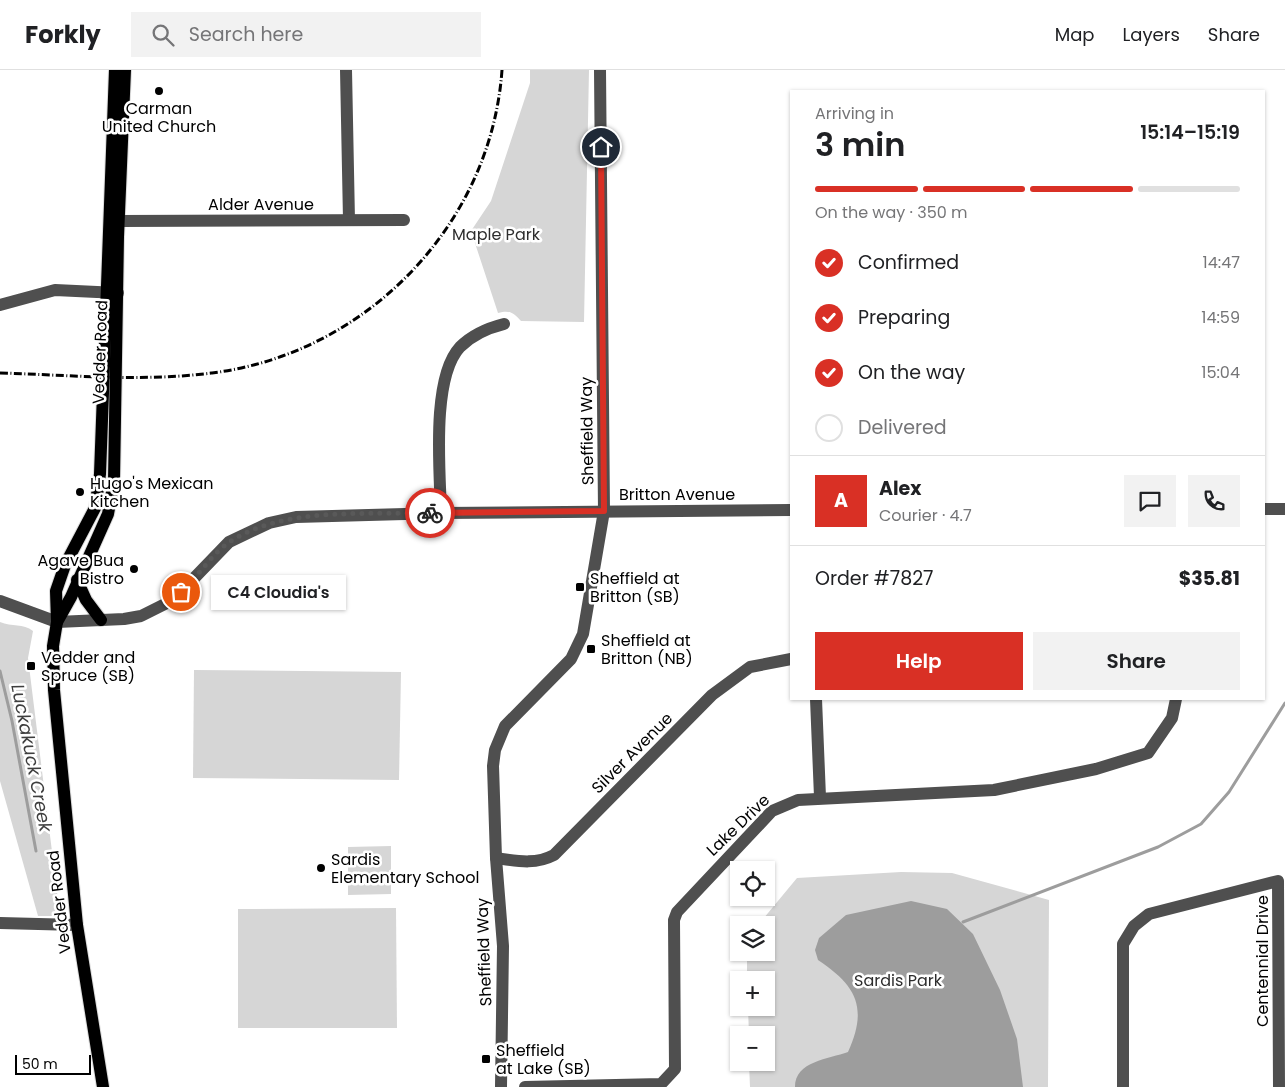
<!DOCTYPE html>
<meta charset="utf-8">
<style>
body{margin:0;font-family:Poppins,sans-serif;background:#f2f2f2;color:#202124;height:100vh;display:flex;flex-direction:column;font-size:19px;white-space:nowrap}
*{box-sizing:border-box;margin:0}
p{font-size:16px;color:#757577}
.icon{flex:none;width:28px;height:28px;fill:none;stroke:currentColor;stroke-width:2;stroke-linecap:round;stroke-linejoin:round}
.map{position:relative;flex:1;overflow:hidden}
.panel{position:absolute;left:790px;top:20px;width:475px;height:610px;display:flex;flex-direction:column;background:#fff;border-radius:0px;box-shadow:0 1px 4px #0004}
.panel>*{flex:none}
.buttons{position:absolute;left:730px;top:791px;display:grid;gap:10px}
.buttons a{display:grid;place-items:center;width:45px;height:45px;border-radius:0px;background:#fff;box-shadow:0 1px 4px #0004;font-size:25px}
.scale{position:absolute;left:15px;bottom:12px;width:76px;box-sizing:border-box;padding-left:5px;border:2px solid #000;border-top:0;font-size:14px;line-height:18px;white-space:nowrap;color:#000;-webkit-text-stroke:4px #fff;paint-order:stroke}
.pin{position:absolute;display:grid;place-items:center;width:42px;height:42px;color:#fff;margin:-21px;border:2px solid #fff;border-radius:50%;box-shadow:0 1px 5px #0007}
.courier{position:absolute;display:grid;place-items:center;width:50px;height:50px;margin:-25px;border:4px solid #d93025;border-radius:50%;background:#fff;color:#222;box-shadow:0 1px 6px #0007}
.bubble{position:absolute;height:35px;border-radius:0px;background:#fff;box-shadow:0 1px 4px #0004;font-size:16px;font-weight:600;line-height:35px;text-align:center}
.summary em{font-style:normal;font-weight:600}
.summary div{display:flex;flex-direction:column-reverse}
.summary{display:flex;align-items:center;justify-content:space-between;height:85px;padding:0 25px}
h1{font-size:32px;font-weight:600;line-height:38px}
.bar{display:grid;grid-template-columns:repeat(4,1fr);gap:8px 5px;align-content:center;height:60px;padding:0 25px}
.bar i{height:6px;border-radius:4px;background:#e0e0e0}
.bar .selected{background:#d93025}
.bar p{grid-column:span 4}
.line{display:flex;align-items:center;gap:12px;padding:0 25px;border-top:1px solid #e0e0e0}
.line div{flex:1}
.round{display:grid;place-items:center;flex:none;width:52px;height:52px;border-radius:0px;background:#f2f2f2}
ol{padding:0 25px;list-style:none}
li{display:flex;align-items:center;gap:15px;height:55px}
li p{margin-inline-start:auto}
li .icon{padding:5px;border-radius:50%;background:#d93025;color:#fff;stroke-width:4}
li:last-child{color:#757577}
li i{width:28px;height:28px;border:2px solid #e0e0e0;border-radius:50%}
.primary-button{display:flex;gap:10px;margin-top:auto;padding:10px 25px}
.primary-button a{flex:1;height:58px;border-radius:0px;background:#d93025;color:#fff;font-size:20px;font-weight:600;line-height:58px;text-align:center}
.primary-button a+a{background:#f2f2f2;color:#202124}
header{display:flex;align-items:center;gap:30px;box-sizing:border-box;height:70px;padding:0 25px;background:#fff;border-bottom:1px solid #e0e0e0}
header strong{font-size:24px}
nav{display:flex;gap:28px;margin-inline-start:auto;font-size:18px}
.search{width:350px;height:45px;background:#f2f2f2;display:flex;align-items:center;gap:12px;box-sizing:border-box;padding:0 18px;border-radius:0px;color:#757577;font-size:19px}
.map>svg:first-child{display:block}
.green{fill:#d6d6d6}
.water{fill:#9d9d9d}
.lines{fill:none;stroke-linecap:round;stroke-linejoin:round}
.stream{stroke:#9d9d9d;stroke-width:3}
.major-casing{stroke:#dbdbdb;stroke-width:14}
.minor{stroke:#4f4f4f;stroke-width:12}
.major{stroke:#000;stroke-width:12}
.rail{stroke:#000;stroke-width:3;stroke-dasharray:8 2.5 1 2.5;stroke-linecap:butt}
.done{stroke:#595959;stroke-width:5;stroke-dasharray:0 9}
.route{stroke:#d93025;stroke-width:6}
.poi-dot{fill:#000;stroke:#fff;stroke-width:2}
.labels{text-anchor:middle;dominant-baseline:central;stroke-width:5;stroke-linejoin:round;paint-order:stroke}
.poi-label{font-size:16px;fill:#000;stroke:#fff;text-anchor:start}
.street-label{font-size:16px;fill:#000;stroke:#fff}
.park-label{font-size:16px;fill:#2d2d2d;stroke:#fff}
.water-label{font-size:18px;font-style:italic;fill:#3e3e3e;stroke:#fff}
</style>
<header>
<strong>Forkly</strong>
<div class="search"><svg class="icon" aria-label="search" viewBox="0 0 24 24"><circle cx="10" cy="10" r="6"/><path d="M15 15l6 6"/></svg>Search here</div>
<nav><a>Map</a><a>Layers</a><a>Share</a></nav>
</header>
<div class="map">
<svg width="1285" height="1017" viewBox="0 0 1285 1017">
<rect width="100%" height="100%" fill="#fff"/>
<g class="green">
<path d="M530 0H589L584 252 521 251C513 242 509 240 498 243L471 161 491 131 530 13Z"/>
<path d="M0 552C12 557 23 553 33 561L28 588 60 846H38L0 711Z"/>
<path d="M194 600 401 602 399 710 193 708Z"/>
<path d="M391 776V824L348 825V777Z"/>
<path d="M901 802 952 803 1049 830 1048 1017H750L749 993 766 992V965H749L748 938H766V910H747V883L766 882V855H758L797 808Z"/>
<path d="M396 838 397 958H238V839Z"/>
</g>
<path class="water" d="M911 831 947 839 973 864 1000 920 1017 969 1023 1017H795C795 991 829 989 848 982 868 938 857 916 818 890L815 880 819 868 846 845Z"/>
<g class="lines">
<g class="stream">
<path d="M0 601 12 651 36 781"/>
<path d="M963 852 1158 777 1201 754 1229 722 1285 633"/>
</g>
<defs>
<g id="major">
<path d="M77 510 86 530 101 550"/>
<path d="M57 552 71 527 108 444 114 411 118 167 125 0"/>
<path d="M103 1017 77 855 54 620 53 576 57 552 56 521 65 495 95 438 100 404 115 0"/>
</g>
</defs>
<use href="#major" class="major-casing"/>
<g class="minor">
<path d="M346 0 349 150"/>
<path d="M119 151 404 150"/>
<path d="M0 235 55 220 118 223"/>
<path d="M1264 439H1285"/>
<path d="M441 443C440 402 431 308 460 277 472 265 488 258 504 254"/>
<path d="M0 531 57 552 124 549 141 546 173 530 229 472 269 453 296 447 441 443 791 440"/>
<path d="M816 629 820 727"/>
<path d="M496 788C517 791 535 795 554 785L712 625 750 597 791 589"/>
<path d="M0 853 77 855"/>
<path d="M501 1017 503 876 496 788 493 696 495 680 505 656 571 589 583 564 604 441 600 0"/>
<path d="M525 1017 661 1014 675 999 674 850 677 842 772 741 798 730 994 720 1096 699 1148 683 1172 648 1176 629"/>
<path d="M1123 1017V874L1134 856 1149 844 1278 811 1279 1017"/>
</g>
<use href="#major" class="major"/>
<path class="rail" d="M0 303C70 305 142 312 212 303 365 284 491 156 502 0"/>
</g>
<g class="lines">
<path class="done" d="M181 522C198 507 210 486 228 473 281 436 368 445 430 443"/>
<path class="route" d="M430 443 604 441 601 77"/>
</g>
<g class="poi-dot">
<circle cx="159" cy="21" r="5"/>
<circle cx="80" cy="422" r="5"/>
<circle cx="134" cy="499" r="5"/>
<rect x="575" y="512" width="10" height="10" rx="2.5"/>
<rect x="586" y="574" width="10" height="10" rx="2.5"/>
<rect x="26" y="591" width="10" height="10" rx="2.5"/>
<circle cx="321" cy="798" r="5"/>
<rect x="481" y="984" width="10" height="10" rx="2.5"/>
</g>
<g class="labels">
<g class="poi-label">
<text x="159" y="38" text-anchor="middle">Carman<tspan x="159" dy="18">United Church</tspan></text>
<text x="90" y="413">Hugo's Mexican<tspan x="90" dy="18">Kitchen</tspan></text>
<text x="124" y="490" text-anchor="end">Agave Bua<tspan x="124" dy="18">Bistro</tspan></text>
<text x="590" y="508">Sheffield at<tspan x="590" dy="18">Britton (SB)</tspan></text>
<text x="601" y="570">Sheffield at<tspan x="601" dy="18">Britton (NB)</tspan></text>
<text x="41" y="587">Vedder and<tspan x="41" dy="18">Spruce (SB)</tspan></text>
<text x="331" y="789">Sardis<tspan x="331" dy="18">Elementary School</tspan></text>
<text x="496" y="980">Sheffield<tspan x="496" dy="18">at Lake (SB)</tspan></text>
</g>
<g class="street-label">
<text x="261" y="134">Alder Avenue</text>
<text transform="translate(100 282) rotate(-88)">Vedder Road</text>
<text transform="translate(587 361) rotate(-91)">Sheffield Way</text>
<text x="677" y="424">Britton Avenue</text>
<text transform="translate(632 683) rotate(-45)">Silver Avenue</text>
<text transform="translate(738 755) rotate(-44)">Lake Drive</text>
<text transform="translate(59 832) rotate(-97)">Vedder Road</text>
<text transform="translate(484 882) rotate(-92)">Sheffield Way</text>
<text transform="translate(1262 891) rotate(-90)">Centennial Drive</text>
</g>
<g class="park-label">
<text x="496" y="164">Maple Park</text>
<text x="898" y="910">Sardis Park</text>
</g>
<g class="water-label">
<text transform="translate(32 688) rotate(79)">Luckakuck Creek</text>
</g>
</g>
</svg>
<div class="buttons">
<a><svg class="icon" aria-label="locate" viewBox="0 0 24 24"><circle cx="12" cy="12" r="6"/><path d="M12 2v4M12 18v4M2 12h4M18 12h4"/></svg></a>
<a><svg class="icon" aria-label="layers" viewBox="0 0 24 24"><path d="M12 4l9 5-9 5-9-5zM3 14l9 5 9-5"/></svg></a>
<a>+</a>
<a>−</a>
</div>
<div class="scale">50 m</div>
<div class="pin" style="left:181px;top:522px;background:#ea580c"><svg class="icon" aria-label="bag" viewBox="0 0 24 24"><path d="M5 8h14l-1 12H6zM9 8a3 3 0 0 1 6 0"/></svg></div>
<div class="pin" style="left:601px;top:77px;background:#1f2937"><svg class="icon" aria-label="home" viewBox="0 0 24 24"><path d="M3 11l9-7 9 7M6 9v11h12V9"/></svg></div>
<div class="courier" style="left:430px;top:443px"><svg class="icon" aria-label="bike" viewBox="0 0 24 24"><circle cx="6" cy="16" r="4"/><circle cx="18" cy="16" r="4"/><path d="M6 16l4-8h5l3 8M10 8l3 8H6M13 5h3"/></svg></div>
<div class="bubble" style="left:211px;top:505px;width:135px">C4 Cloudia's</div>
<section class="panel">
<div class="summary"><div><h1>3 min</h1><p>Arriving in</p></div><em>15:14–15:19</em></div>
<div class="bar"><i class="selected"></i><i class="selected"></i><i class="selected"></i><i></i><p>On the way · 350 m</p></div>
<ol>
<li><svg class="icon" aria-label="check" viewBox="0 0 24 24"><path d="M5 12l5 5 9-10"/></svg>Confirmed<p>14:47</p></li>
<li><svg class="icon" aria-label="check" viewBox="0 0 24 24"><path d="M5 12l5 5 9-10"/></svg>Preparing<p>14:59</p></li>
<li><svg class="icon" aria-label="check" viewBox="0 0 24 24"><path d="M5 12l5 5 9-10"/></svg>On the way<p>15:04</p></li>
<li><i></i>Delivered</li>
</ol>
<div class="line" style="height:90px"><b class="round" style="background:#d93025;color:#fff">A</b><div><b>Alex</b><p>Courier · 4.7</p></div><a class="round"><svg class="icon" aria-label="chat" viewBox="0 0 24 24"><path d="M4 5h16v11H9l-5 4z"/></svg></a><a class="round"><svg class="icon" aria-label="phone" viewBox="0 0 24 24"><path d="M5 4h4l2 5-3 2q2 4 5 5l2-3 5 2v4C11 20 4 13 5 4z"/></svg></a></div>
<div class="line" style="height:65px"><div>Order #7827</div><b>$35.81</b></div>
<div class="primary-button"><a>Help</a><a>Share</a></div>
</section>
</div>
